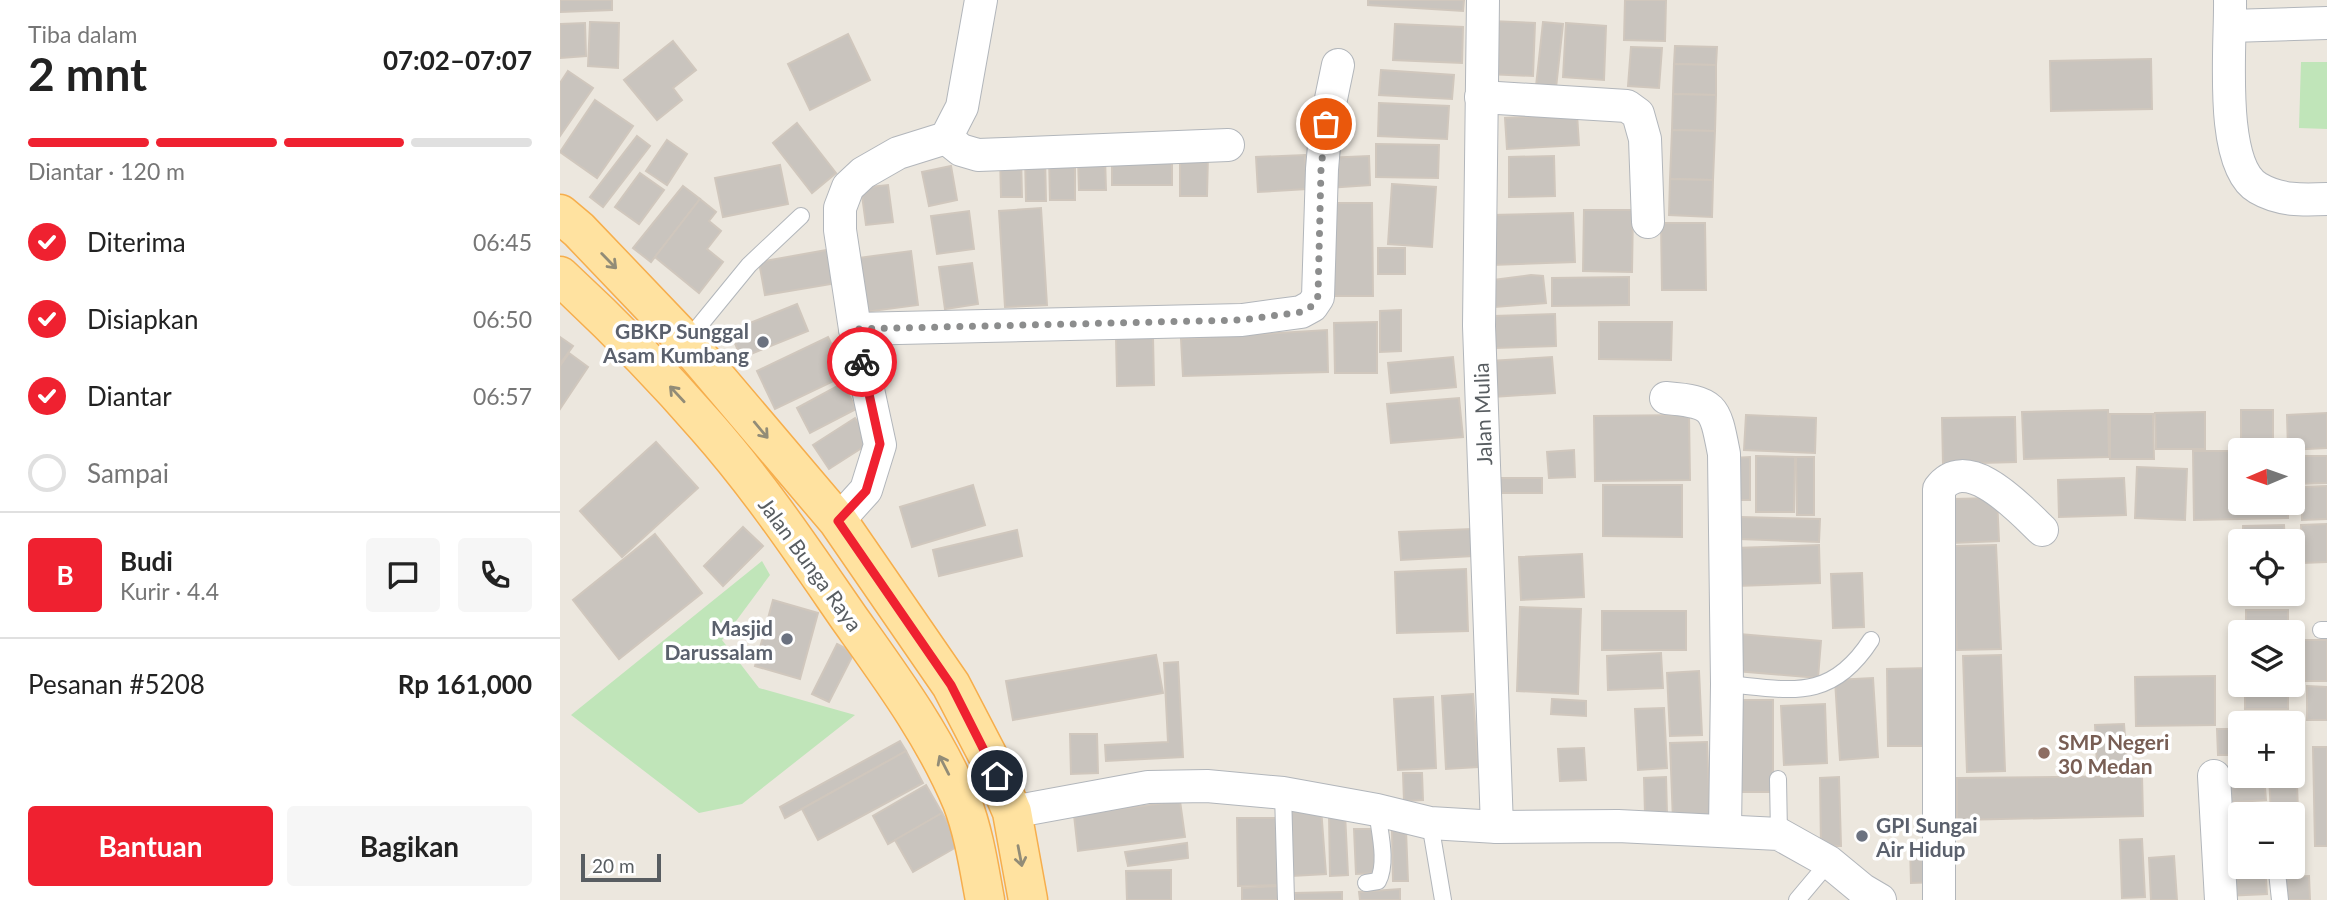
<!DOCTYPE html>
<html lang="id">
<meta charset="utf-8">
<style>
body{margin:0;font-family:Lato,sans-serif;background:#f6f6f6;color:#222;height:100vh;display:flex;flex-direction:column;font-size:26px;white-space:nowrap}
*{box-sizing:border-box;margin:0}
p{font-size:23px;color:#767676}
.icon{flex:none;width:38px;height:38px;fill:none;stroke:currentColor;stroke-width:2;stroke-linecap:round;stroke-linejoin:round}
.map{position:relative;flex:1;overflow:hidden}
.details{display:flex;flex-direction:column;background:#fff;width:560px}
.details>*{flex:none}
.needle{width:46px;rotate:268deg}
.controls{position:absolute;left:1668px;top:438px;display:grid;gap:14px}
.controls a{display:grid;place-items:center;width:77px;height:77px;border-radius:7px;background:#fff;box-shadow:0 4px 10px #0003;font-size:35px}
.scale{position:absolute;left:21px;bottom:18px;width:80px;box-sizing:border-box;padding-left:7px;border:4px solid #585d61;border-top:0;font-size:19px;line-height:24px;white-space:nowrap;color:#585d61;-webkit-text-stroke:5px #fff;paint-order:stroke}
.pin{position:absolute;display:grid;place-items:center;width:60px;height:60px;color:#fff;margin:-30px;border:4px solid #fff;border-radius:50%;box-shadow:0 2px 7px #0007}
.courier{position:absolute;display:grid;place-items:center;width:70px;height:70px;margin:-35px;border:5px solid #ef2130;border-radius:50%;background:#fff;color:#222;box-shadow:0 2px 9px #0007}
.headline em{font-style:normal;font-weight:700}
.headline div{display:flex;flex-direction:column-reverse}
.headline{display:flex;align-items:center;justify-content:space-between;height:119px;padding:0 28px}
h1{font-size:46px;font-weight:700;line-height:52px}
.bar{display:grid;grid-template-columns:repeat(4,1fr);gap:10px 7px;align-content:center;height:84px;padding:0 28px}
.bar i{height:9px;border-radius:5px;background:#e0e0e0}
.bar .active{background:#ef2130}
.bar p{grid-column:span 4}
.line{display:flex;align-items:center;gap:18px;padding:0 28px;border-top:2px solid #e0e0e0}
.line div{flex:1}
.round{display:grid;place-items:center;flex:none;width:74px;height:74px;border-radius:7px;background:#f6f6f6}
ol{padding:0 28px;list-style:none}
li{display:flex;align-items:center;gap:21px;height:77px}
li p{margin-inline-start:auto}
li .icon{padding:7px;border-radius:50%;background:#ef2130;color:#fff;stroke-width:4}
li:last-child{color:#767676}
li i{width:38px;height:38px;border:4px solid #e0e0e0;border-radius:50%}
.primary-button{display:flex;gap:14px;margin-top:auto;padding:14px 28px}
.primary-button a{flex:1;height:80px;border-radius:7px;background:#ef2130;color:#fff;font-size:28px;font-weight:700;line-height:80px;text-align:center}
.primary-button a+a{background:#f6f6f6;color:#222}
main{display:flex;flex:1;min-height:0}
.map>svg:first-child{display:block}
.green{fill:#c0e5b9}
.building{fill:#c9c4be;stroke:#d0c7bd;stroke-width:2}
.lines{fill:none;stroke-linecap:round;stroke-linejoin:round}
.service-casing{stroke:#b2b6bb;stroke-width:18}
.minor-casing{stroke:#b2b6bb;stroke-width:34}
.primary-casing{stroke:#f6ae4d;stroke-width:41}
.service{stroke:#fff;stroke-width:16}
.minor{stroke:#fff;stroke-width:32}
.primary{stroke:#ffe2a0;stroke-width:38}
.oneway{stroke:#928c77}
.done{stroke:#8c8d8d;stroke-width:7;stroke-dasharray:0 12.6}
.route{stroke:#ef2130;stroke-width:9}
.worship-dot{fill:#6b7280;stroke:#fff;stroke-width:2.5}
.education-dot{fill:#8d6e63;stroke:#fff;stroke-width:2.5}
.labels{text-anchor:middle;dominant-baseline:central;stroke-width:7;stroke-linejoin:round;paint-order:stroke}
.worship-label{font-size:21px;font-weight:bold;fill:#5b616d;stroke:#fff;text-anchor:end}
.street-label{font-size:21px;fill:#585d61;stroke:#fff}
.education-label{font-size:21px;font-weight:bold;fill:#785e54;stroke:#fff;text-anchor:start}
</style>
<main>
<section class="details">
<div class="headline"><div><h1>2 mnt</h1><p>Tiba dalam</p></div><em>07:02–07:07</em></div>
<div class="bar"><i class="active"></i><i class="active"></i><i class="active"></i><i></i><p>Diantar · 120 m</p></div>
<ol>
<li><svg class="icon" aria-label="check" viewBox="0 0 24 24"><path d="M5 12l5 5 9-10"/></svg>Diterima<p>06:45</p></li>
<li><svg class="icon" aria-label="check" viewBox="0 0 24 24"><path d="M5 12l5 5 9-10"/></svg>Disiapkan<p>06:50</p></li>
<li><svg class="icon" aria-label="check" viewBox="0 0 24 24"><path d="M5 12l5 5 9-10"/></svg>Diantar<p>06:57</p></li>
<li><i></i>Sampai</li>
</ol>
<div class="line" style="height:126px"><b class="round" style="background:#ef2130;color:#fff">B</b><div><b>Budi</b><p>Kurir · 4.4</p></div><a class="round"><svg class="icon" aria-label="chat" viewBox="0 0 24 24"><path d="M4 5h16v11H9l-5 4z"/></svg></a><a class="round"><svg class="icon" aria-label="phone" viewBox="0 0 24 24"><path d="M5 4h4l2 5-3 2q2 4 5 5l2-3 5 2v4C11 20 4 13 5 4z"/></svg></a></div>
<div class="line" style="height:91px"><div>Pesanan #5208</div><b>Rp 161,000</b></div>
<div class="primary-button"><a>Bantuan</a><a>Bagikan</a></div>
</section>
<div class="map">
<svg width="1767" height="900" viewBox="0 0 1767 900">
<rect width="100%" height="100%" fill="#ece7de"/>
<g class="green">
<path d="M1741 62H1767V129L1739 128Z"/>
<path d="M202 561 210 575 162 640 199 688 295 715 182 804 139 813 11 715Z"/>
</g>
<g class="building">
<path d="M0 0H52V10L0 12Z"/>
<path d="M808 0H904L903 11 808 5Z"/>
<path d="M1065 0H1106L1105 41 1064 40Z"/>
<path d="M930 21 975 23 973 76 927 74Z"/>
<path d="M30 22 59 23 58 68 28 66Z"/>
<path d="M983 22 1003 24 996 88 976 86Z"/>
<path d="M25 23 26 56 0 58V24Z"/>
<path d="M1006 23 1046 26 1044 80 1003 77Z"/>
<path d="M835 24 903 27 902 63 833 60Z"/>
<path d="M288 34 310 80 250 110 228 64Z"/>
<path d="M113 41 136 70 113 88 122 100 97 120 64 80Z"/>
<path d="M1115 46 1157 47 1156 65 1114 64Z"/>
<path d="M1071 47 1102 48 1099 88 1068 86Z"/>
<path d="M1591 59 1592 109 1491 111 1490 61Z"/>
<path d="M1114 64 1156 65V95L1113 94Z"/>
<path d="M821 70 894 75 892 99 819 95Z"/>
<path d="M8 71 33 88 0 136V83Z"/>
<path d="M1113 94 1156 95 1155 131 1112 130Z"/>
<path d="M35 100 73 126 37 178 0 152Z"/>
<path d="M819 103 889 106 887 139 818 136Z"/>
<path d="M1017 114 1019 145 947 149 945 118Z"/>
<path d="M237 123 276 173 252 193 213 143Z"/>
<path d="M1112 130 1155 131 1153 180 1110 179Z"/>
<path d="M77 136 90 146 43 207 30 197Z"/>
<path d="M107 140 127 154 107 185 86 171Z"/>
<path d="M816 144 879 145 878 178 816 177Z"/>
<rect x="552" y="152" width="60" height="33"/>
<path d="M620 155H648L647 196H620Z"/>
<path d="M745 155 747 189 698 192 696 157Z"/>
<path d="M440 156H461L462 197H441Z"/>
<path d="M465 156H485L486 201H466Z"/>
<path d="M489 156H515V200H490Z"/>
<path d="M809 156 810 185 768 188 766 158Z"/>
<path d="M994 156 995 196 949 197V157Z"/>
<path d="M545 157 546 190H519L518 158Z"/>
<path d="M220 165 228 204 163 217 155 178Z"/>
<path d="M391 166 397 200 369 206 362 172Z"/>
<path d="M80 173 104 190 79 224 55 207Z"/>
<path d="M1110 179 1153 180 1152 217 1109 215Z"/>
<path d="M832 184 876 187 872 247 828 244Z"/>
<path d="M328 185 333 222 306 225 301 188Z"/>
<path d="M123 186 140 199 91 262 73 248Z"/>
<path d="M140 199 156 212 149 221 161 231 147 249 163 262 139 293 95 257Z"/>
<path d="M771 203H812L813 296H772Z"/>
<path d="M481 208 487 305 445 307 439 211Z"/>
<path d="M1024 210H1073L1072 272 1023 271Z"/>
<path d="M409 211 414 249 377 254 371 216Z"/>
<path d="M1013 213 1015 262 932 265 931 215Z"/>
<path d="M1101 223H1145L1146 290H1102Z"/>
<path d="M278 248 283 282 205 295 199 262Z"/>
<rect x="818" y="248" width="27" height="26"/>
<path d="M351 251 358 305 305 312 298 258Z"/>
<path d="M412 263 418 304 385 309 379 267Z"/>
<path d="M971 275 983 276 986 303 935 307 932 280Z"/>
<path d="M1069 277V305L992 306V278Z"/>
<path d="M237 304 248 331 181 358 170 331Z"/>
<path d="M841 310V351L820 352V311Z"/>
<path d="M995 314 996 346 935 348 934 316Z"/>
<path d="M817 322V373H775L774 323Z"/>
<path d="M1039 322H1112L1111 360 1039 359Z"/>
<path d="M767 330 768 372 623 376 621 339Z"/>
<path d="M0 337 13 346 0 364Z"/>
<path d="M268 337 286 375 215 409 197 371Z"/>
<path d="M556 337H593L594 385 557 386Z"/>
<path d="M9 353 28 367 0 409V366Z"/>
<path d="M893 357 896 387 831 393 828 363Z"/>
<path d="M992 357 995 393 933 397 930 361Z"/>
<path d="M283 383 296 409 250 433 237 408Z"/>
<path d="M899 398 903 437 831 443 827 404Z"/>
<path d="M1548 410 1549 457 1464 459 1462 412Z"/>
<rect x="1681" y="410" width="32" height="37"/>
<path d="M1645 412V449H1596L1595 413Z"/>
<path d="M1767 413V448L1728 450 1727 415Z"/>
<path d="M1550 414H1593L1594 459H1550Z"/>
<path d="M1129 415 1130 480 1035 481 1034 416Z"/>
<path d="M1186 415 1256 418 1255 453 1184 450Z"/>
<path d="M1455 417 1456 462 1383 464 1382 418Z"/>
<path d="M295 418 311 442 269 469 253 445Z"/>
<path d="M96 442 138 488 62 557 20 511Z"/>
<path d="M1014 450 1015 477 989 478 987 452Z"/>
<path d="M1633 451H1680V502H1728V518L1634 520Z"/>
<path d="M1196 456 1235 457 1234 512H1196Z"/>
<path d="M1734 456H1767V483L1735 484Z"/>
<path d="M1190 457V500H1174L1173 458Z"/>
<path d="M1236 457H1254V515H1237Z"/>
<path d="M1577 467 1627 469 1625 520 1575 518Z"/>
<path d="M935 478H982V493H934Z"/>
<path d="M1564 478 1566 515 1499 517 1498 480Z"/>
<path d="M413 485 425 525 352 547 340 507Z"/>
<path d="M1043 485H1122V537L1043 536Z"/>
<path d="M1767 486V519L1742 520 1741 487Z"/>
<path d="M1437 498 1439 541 1393 543 1392 499Z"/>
<path d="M1180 517 1260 519 1259 542 1179 539Z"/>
<path d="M1767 524V562L1742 563 1741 525Z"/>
<path d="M1724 525 1725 541H1683V526Z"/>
<path d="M183 527 203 546 163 586 144 566Z"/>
<path d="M912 529 913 556 841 560 839 532Z"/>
<path d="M457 530 462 556 379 576 373 550Z"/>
<path d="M95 534 142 593 59 659 13 600Z"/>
<path d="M1259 545 1260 583 1177 586 1175 548Z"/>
<path d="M1436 545 1441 649 1397 650 1393 546Z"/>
<path d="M1022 554 1024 597 961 600 959 557Z"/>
<path d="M906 569 908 631 837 633 835 572Z"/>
<path d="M1302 573 1304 627 1273 628 1271 574Z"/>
<path d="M1685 593H1727V597L1685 598Z"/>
<path d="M213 600 258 613 240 679 195 666Z"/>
<path d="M960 607 1021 609 1018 694 957 691Z"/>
<rect x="1686" y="610" width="42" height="22"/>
<rect x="1042" y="611" width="84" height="39"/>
<path d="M1179 634 1261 641 1258 678 1176 671Z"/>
<path d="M1744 640H1767V681H1745Z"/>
<path d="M277 644 294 653 269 702 252 694Z"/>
<path d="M1101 653 1103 688 1048 690 1047 656Z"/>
<path d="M596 655 603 693 453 720 446 681Z"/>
<path d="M1441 655 1445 771 1407 772 1403 656Z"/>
<path d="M618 662 623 757 546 761 545 745 608 742 604 663Z"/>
<path d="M1370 668V746H1328L1327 669Z"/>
<path d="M1139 671 1142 735 1110 736 1107 673Z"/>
<path d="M1655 676V725L1576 726 1575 677Z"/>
<path d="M1313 678 1318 757 1280 760 1275 680Z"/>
<rect x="1685" y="684" width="43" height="25"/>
<path d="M1747 686 1767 687V720H1747Z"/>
<path d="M913 694 918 767 886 769 882 696Z"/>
<path d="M873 697 876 768 838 770 834 699Z"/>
<path d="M992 699 1026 701V716L991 714Z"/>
<rect x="1179" y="700" width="34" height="92"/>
<path d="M1265 704 1267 763 1224 765 1221 706Z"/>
<path d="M1104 708 1107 768 1078 770 1075 709Z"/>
<path d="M1564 724 1567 763 1537 765 1535 725Z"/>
<path d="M1657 729H1680V755H1658Z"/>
<path d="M510 734H537L538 773 511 774Z"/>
<path d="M340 741 346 751 225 818 220 807Z"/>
<path d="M1147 742 1150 820 1113 821 1110 743Z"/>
<path d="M1753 747H1767V846H1755Z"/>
<path d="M1024 748 1026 780 1000 781 998 749Z"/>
<path d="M346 751 363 783 258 840 242 809Z"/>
<path d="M1732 756H1736L1740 867H1724L1732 866V814H1711L1709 775H1732Z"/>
<path d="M1680 766V775H1704L1706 800 1664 803 1662 767Z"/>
<path d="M843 773H862L863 800 844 801Z"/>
<path d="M1582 776 1583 816 1397 820V778Z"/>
<path d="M1106 777 1107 813 1085 814 1084 778Z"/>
<path d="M1279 777 1281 846H1261L1260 778Z"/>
<path d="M366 785 382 813 328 844 313 816Z"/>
<path d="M620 801 625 837 518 851 514 815Z"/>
<path d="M761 808 766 874 732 876 727 810Z"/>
<path d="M382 813 400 845 353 872 335 840Z"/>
<path d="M785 813 788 875 770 876 769 814Z"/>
<path d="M1680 817V847L1663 848 1660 818Z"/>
<path d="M677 818H717L718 885 678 886Z"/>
<path d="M794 829H817L819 873 796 874Z"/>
<path d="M846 830 848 881H833L832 831Z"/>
<path d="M1582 839 1585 897 1562 898 1560 840Z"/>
<path d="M627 843 628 858 568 866 565 852Z"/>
<path d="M1378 845 1379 882 1351 883 1350 846Z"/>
<path d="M1680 854V866H1705L1707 894 1665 896 1663 855Z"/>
<path d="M1614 856 1617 900H1591L1589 858Z"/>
<path d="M611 870V900H567L566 871Z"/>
<path d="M1749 876 1750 900H1723V877Z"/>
<path d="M718 886 719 900H682V888Z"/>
<path d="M840 889V900H800L799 892Z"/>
<path d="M782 892V900H735L734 893Z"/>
</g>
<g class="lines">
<defs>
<g id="service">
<path d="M126 342 189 265 241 216"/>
<path d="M1761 630H1767"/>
<path d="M1167 684C1231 690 1271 702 1311 640"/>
<path d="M1218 779 1219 834"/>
<path d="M723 793 726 900"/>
<path d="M870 823 883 900"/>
<path d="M1717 872 1720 900"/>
<path d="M806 883 818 881C828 862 819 830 817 810"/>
<path d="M1237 900 1269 862"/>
</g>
<g id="minor">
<path d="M923 0 919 326 937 827"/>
<path d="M1670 0C1671 43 1658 165 1698 188 1720 201 1743 200 1767 199"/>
<path d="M1670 26 1767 23"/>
<path d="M921 97 1067 106 1078 114 1085 139 1088 222"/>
<path d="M386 138 401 150 418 155 668 145"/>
<path d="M295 329 682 320 741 312 752 306 758 297 762 169 766 123 778 65"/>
<path d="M1106 398C1155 402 1155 407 1164 454L1167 684 1165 830"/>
<path d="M278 521 306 490 320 445 295 329 280 230V208L288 187 303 173 338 153 386 138 402 107 421 0"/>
<path d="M1654 776 1661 900"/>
<path d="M452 812 588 787 647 786 723 793 817 810 870 823 937 827 1058 826 1219 834 1269 862 1303 890 1320 900"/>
<path d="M1379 900V489C1407 450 1461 510 1482 530"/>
</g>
<g id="primary">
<path d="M0 214 19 230 126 342 278 521 391 685 429 758 452 812 468 900"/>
<path d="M0 276C52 324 101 374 147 427 200 487 244 553 289 618 331 677 374 735 402 802 414 833 419 868 425 900"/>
</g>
</defs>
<use href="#service" class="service-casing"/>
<use href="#minor" class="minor-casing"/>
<use href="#primary" class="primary-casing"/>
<use href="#service" class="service"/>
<use href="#minor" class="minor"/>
<use href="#primary" class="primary"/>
</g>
<defs><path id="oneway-shaft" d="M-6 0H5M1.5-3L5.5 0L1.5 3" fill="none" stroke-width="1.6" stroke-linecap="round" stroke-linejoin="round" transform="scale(1.75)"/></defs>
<g class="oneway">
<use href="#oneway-shaft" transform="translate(49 261) rotate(46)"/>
<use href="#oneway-shaft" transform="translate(117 394) rotate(-133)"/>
<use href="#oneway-shaft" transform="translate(201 430) rotate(50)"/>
<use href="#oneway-shaft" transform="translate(384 765) rotate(-117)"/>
<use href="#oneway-shaft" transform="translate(460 856) rotate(79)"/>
</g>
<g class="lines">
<path class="done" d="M302 362 295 329 682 320 741 312 752 306 758 296 761 169 766 124"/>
<path class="route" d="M302 362 320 444 306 491 278 521 391 685 437 776"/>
</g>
<g class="worship-dot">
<circle cx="203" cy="342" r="7"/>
<circle cx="227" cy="639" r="7"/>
<circle cx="1302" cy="836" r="7"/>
</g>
<circle class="education-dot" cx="1484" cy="753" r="7"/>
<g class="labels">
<g class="worship-label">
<text x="189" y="330">GBKP Sunggal<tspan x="189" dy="24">Asam Kumbang</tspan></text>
<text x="213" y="627">Masjid<tspan x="213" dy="24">Darussalam</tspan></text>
<text x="1316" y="824" text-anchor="start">GPI Sungai<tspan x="1316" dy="24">Air Hidup</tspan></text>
</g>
<g class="street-label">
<text transform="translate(922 414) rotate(-92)">Jalan Mulia</text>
<text transform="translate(251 564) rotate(54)">Jalan Bunga Raya</text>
</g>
<g class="education-label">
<text x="1498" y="741">SMP Negeri<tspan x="1498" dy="24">30 Medan</tspan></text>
</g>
</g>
</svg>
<div class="controls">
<a><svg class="needle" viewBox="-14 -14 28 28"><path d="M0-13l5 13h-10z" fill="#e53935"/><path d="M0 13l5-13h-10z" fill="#767676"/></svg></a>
<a><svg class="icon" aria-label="locate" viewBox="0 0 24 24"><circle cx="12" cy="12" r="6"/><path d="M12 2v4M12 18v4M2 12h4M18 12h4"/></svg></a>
<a><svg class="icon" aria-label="layers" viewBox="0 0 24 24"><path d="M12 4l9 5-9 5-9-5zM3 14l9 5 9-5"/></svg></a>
<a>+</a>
<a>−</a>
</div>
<div class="scale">20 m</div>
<div class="pin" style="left:766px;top:124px;background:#ea580c"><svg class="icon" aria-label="bag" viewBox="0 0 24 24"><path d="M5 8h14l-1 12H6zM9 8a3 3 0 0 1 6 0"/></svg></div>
<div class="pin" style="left:437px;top:776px;background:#1f2937"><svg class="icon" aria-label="home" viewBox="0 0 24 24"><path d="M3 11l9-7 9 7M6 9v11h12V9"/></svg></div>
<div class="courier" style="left:302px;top:362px"><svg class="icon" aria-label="bike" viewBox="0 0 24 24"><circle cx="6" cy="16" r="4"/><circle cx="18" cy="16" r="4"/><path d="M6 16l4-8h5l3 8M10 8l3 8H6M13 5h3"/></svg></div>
</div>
</main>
